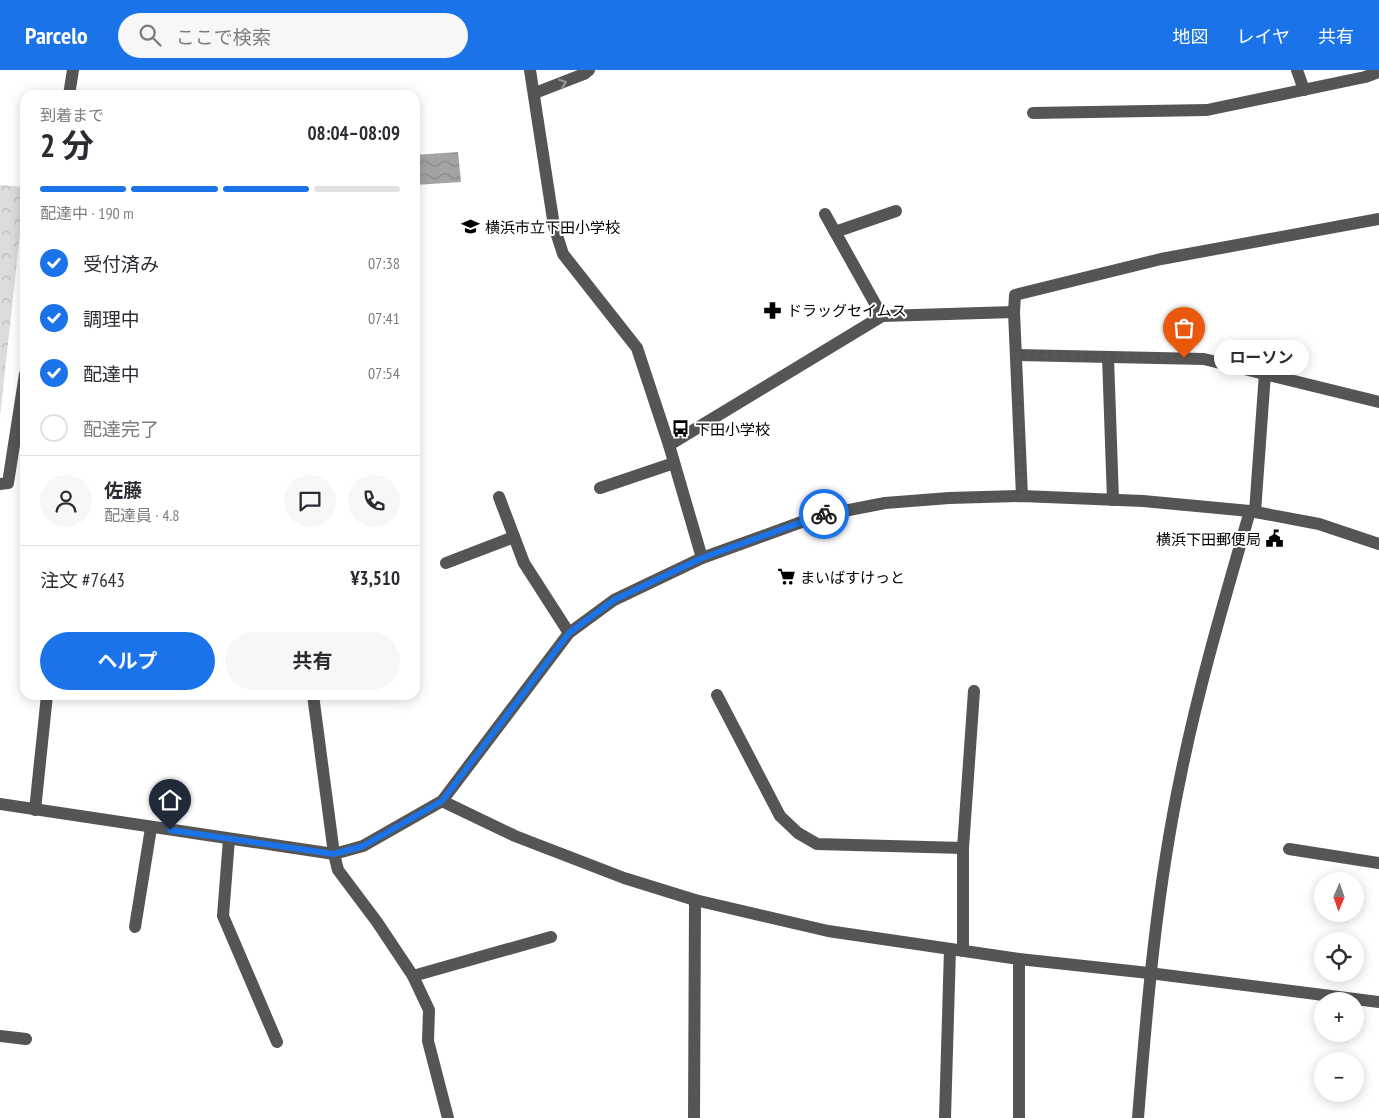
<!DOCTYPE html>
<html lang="ja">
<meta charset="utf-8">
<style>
body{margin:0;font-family:"PT Sans Narrow","Noto Sans JP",sans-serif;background:#f7f7f7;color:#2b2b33;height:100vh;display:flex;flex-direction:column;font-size:19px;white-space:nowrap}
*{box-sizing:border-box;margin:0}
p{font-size:16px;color:#7c7c81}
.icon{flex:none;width:28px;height:28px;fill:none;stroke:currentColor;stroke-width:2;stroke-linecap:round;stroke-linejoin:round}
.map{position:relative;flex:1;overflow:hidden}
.details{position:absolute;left:20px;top:20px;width:400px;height:610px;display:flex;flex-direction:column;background:#fff;border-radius:15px;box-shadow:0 2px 12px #0003}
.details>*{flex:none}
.needle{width:32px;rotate:182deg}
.buttons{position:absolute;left:1314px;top:802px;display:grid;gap:10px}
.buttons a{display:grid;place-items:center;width:50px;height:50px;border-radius:50%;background:#fff;box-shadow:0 2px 12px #0003;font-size:25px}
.pin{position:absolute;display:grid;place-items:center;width:42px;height:42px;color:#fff;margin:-51px -21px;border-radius:50% 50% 50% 0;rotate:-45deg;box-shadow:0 0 5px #0007}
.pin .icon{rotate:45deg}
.courier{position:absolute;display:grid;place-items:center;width:50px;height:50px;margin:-25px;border:4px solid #1a73e8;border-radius:50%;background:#fff;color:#222;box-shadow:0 1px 6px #0007}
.bubble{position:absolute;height:35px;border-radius:18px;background:#fff;box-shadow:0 2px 12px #0003;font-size:16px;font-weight:700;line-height:35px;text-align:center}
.headline em{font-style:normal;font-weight:700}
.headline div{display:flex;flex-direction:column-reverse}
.headline{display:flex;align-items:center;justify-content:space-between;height:85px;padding:0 20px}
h1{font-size:32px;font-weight:700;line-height:38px}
.bar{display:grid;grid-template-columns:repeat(4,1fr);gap:8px 5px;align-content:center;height:60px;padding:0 20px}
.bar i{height:6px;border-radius:4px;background:#e1e1e2}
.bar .current{background:#1a73e8}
.bar p{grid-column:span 4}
.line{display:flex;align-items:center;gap:12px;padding:0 20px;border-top:1px solid #e1e1e2}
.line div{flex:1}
.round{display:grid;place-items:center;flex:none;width:52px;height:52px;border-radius:26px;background:#f7f7f7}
ol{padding:0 20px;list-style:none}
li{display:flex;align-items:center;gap:15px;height:55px}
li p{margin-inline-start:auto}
li .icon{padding:5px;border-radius:50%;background:#1a73e8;color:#fff;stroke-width:4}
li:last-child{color:#7c7c81}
li i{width:28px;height:28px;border:2px solid #e1e1e2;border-radius:50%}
.action{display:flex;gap:10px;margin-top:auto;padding:10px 20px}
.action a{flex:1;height:58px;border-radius:30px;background:#1a73e8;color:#fff;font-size:20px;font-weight:700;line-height:58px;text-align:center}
.action a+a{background:#f7f7f7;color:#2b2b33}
header{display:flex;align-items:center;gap:30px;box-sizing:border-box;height:70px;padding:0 25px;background:#1a73e8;color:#fff}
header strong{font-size:24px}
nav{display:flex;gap:28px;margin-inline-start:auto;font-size:18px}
.search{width:350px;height:45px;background:#f7f7f7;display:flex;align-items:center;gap:12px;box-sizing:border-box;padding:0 18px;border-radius:28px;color:#7c7c81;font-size:19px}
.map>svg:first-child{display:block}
.park{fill:url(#park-crowns)}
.water{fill:url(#water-waves)}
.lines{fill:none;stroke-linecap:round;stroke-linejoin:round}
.minor{stroke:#555;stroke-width:12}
.oneway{stroke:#999}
.done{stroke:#595959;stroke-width:5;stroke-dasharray:0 9}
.route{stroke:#1a73e8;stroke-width:6}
.labels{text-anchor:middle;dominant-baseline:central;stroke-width:4;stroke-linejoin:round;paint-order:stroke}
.poi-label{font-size:15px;fill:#000;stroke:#fff;text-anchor:start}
</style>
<header>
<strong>Parcelo</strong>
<div class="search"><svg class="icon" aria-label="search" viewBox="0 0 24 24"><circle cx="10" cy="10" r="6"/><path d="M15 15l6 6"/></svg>ここで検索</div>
<nav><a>地図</a><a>レイヤ</a><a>共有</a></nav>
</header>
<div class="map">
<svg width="1379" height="1048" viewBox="0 0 1379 1048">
<defs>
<pattern id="park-crowns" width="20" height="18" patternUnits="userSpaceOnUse" patternTransform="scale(1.25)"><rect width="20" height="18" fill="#dcdcdc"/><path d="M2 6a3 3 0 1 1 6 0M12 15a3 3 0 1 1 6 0" fill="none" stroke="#bbb"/></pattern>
<pattern id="water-waves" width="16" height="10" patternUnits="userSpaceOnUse" patternTransform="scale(1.25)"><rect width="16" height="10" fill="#a3a3a3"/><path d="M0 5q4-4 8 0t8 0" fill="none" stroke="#8b8b8b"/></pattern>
</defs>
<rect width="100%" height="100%" fill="#fff"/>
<path class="park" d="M0 115 25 117 0 347Z"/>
<path class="water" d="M458 82 461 112 415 115V85Z"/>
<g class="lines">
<g class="minor">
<path d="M530 0 554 156 563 184 637 278 669 375 702 488"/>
<path d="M1297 0 1304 20"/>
<path d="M535 23 584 4 589 0"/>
<path d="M69 25 73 0"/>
<path d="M1033 43 1207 40 1365 7 1379 2"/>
<path d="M825 144 882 246"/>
<path d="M835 162 896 141"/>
<path d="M1017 285 1204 289 1379 332"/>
<path d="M1108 287 1113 430"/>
<path d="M669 375 882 246 1014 242"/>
<path d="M0 414 8 413 25 304"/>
<path d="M600 418 674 393"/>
<path d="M1022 426 1014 242 1015 225 1161 189 1379 149"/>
<path d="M499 427 524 493 569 563"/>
<path d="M1255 442 1265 303"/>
<path d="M446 493 514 467"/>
<path d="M313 625 334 784 338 800 377 852 413 906 429 940 428 971 448 1048"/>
<path d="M717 625 780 746 798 763 817 774 963 778"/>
<path d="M442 731 515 766 624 808 695 830 828 861 1019 889 1149 903 1379 932"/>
<path d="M0 734 334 784 363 776 442 731 569 563 614 530 702 488 818 446 885 433 949 428 1022 426 1143 431 1250 441 1319 454 1379 474"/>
<path d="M35 740 47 625"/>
<path d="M229 769 223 846 277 972"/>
<path d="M1289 779 1379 793"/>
<path d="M135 857 151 758"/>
<path d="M963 881V778L974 621"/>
<path d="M1019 889V1048"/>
<path d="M413 906 551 867"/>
<path d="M0 966 26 969"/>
<path d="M694 1048 695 830"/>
<path d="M945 1048 950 879"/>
<path d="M1138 1048C1147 933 1157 817 1181 704 1199 615 1225 528 1250 441"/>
</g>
</g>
<defs><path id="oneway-chevron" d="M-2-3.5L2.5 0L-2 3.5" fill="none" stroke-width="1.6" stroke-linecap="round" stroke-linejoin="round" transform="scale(1.25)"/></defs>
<use class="oneway" href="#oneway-chevron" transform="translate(563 13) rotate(-21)"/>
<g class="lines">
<path class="done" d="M824 444 885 432 1022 426 1017 285 1184 288"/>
<path class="route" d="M170 760 334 784 363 776 442 731 569 563 614 530 702 488 824 444"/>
</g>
<defs>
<symbol id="school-bare" viewBox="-9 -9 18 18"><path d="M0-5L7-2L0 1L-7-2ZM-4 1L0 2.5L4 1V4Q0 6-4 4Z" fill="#000" stroke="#fff" stroke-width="2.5" paint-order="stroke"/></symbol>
<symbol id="pharmacy-bare" viewBox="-9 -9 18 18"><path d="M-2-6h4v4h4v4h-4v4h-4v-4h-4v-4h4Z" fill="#000" stroke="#fff" stroke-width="2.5" paint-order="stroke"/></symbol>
<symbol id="bus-bare" viewBox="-9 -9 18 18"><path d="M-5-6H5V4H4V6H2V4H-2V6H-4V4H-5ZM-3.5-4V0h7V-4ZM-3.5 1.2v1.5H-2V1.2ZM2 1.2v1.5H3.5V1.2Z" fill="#000" stroke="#fff" stroke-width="2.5" paint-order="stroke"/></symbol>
<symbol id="civic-bare" viewBox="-9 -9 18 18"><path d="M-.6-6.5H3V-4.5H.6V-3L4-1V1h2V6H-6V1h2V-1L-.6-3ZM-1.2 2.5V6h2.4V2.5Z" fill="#000" stroke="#fff" stroke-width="2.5" paint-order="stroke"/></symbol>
<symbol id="supermarket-bare" viewBox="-9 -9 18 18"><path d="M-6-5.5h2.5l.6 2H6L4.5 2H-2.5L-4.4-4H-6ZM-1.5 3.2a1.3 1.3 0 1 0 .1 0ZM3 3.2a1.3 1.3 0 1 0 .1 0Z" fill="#000" stroke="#fff" stroke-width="2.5" paint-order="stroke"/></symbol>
</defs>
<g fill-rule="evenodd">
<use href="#school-bare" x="458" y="144" width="25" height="25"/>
<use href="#pharmacy-bare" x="760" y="228" width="25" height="25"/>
<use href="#bus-bare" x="668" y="346" width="25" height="25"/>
<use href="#civic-bare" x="1262" y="456" width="25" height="25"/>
<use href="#supermarket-bare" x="774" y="494" width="25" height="25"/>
</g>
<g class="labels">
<g class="poi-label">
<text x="485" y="157">横浜市立下田小学校</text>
<text x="787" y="240">ドラッグセイムス</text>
<text x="695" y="359">下田小学校</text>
<text x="1261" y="469" text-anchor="end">横浜下田郵便局</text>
<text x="800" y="507">まいばすけっと</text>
</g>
</g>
</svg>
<div class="buttons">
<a><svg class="needle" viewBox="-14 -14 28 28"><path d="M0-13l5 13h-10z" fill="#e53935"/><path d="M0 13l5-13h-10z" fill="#7c7c81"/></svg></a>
<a><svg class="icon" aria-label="locate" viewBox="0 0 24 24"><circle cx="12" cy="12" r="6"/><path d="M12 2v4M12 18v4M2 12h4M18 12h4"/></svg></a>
<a>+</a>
<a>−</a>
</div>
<div class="pin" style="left:1184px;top:288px;background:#ea580c"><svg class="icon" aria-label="bag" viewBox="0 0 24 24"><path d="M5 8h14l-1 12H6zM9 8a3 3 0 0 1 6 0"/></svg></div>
<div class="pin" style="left:170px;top:760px;background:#1f2937"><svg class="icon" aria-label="home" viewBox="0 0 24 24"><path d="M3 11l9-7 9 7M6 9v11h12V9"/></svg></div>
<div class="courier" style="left:824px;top:444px"><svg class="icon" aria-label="bike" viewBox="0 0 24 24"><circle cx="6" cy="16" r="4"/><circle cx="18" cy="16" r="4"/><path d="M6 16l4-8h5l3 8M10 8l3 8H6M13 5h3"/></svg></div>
<div class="bubble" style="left:1214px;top:270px;width:95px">ローソン</div>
<section class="details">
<div class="headline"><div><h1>2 分</h1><p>到着まで</p></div><em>08:04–08:09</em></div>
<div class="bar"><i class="current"></i><i class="current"></i><i class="current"></i><i></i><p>配達中 · 190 m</p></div>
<ol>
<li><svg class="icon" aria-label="check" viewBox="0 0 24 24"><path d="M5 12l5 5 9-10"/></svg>受付済み<p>07:38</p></li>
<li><svg class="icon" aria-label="check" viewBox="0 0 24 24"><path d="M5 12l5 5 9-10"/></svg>調理中<p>07:41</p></li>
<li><svg class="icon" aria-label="check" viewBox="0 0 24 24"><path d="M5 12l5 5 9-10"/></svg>配達中<p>07:54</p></li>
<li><i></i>配達完了</li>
</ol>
<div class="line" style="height:90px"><a class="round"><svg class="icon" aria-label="person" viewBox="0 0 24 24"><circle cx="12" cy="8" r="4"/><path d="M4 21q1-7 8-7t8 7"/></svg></a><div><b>佐藤</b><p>配達員 · 4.8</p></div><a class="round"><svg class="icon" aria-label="chat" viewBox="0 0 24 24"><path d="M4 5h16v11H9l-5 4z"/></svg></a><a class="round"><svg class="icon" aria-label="phone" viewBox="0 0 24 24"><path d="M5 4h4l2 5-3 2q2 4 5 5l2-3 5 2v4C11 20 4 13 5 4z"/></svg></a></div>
<div class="line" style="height:65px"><div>注文 #7643</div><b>¥3,510</b></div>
<div class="action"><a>ヘルプ</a><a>共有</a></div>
</section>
</div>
